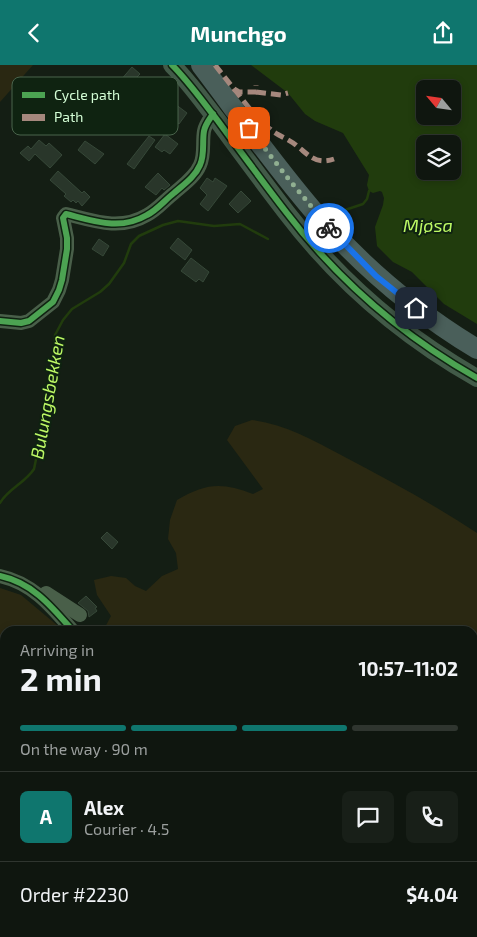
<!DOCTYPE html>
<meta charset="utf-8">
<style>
body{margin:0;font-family:"Exo 2",sans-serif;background:#181f18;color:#f1f3f6;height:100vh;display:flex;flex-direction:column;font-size:19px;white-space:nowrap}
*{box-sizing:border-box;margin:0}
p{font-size:16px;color:#9b9f9e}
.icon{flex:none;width:28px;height:28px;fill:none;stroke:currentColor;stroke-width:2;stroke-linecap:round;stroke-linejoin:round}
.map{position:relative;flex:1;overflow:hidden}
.drawer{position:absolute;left:0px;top:561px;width:478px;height:311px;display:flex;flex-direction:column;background:#0f160f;border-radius:15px 15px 0 0;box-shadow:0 2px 8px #0003,0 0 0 1px #2f352f}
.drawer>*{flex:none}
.needle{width:32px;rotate:299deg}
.tools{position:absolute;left:416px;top:15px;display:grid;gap:10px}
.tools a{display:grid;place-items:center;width:45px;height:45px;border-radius:8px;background:#0f160f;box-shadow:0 2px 8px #0003,0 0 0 1px #2f352f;font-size:25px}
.pin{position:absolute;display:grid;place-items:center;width:42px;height:42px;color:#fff;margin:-21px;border-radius:10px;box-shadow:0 2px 8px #0006}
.courier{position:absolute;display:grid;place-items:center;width:50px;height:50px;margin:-25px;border:4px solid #1a73e8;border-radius:50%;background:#fff;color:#222;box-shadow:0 1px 6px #0007}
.headline em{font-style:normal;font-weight:700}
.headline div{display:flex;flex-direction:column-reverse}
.headline{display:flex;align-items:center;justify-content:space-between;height:85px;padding:0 20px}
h1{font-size:32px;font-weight:700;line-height:38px}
.bar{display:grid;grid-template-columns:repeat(4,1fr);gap:8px 5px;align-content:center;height:60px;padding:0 20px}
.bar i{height:6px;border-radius:4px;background:#2f352f}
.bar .on{background:#0f766e}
.bar p{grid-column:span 4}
.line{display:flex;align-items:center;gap:12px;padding:0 20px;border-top:1px solid #2f352f}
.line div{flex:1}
.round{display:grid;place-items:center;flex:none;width:52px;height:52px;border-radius:8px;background:#181f18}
header{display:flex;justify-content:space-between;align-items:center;height:65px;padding:0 20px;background:#0f766e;color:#fff;font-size:22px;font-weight:700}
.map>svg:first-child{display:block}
.green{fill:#2a2812}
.water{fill:#213c0d;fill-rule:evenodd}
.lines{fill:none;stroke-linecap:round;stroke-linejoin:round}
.stream{stroke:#213c0d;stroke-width:2.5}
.building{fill:#29362a;stroke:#364838}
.minor{stroke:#495f49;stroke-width:14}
.major{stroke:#425a48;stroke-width:18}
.highway{stroke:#4a5f5a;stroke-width:20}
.quiet{stroke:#a5887d;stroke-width:5;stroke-dasharray:10 5;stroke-linecap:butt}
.cycleway-casing{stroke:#0f2311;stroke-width:9}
.cycleway{stroke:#4ca352;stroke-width:6}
.done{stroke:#90af91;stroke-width:5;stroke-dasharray:0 9}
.route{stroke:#1a73e8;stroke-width:6}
.labels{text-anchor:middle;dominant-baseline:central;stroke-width:4;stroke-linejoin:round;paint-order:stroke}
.water-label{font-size:18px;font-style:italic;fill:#bdf965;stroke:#0f2311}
.key{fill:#0f2311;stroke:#4a644c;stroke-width:1}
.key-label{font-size:14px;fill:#d3fdd5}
</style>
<header><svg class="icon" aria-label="back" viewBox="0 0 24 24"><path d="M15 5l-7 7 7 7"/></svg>Munchgo<svg class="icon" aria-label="share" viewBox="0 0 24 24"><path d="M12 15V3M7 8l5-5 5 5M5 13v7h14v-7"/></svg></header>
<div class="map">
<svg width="477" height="872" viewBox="0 0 477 872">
<rect width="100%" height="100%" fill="#141e14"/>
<g class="green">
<path d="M0 0H33L0 37Z"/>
<path d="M252 355C284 359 313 375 341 390 387 414 433 439 477 468V687L472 684V566H103L111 551 97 530 94 515 111 511 126 513 135 521 146 526 162 511 178 504 176 488 168 474 170 455 177 435C206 418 222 417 253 429L263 424 227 375 235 361Z"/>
<path d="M0 523 21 530 64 566H5V868H339L343 872H0Z"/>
</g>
<path class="water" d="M251 0H477V259L444 239 412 207 393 197 377 181 375 162 383 140 384 133 382 127 380 126 373 128 369 126 367 120 369 110 343 68 315 56 305 49 288 28ZM425 24H452V51H425ZM425 79H452V106H425Z"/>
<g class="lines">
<g class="stream">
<path d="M336 153 345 145 363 139 367 134 369 126"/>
<path d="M0 438C8 424 25 418 34 404L53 313 55 270 63 255 72 244 100 227 109 219 124 198 131 179 139 171 163 160 178 156 214 161 240 159 268 174"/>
</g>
</g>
<g class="building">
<path d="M132 2 140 9 134 15 144 24 133 33 128 28 129 27 125 22 126 21 120 16Z"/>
<path d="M171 36 187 48 179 59 163 47Z"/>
<path d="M165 69 178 79 170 89 164 85 162 87 155 82Z"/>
<path d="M149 71 155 75 134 104 127 99Z"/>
<path d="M39 75 46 81 49 78 62 90 50 103 35 89 29 96 20 88 28 81 31 84Z"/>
<path d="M85 76 104 89 95 99 78 85Z"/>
<path d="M58 106 82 128 84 126 90 132 82 141 78 136 76 138 73 135 71 137 64 131 66 129 50 115Z"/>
<path d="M158 108 170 120 164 125 162 123 156 130 145 122Z"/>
<path d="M207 113 213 117 215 113 227 121 208 146 200 139 207 130 200 123Z"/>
<path d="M241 126 251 136 238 148 229 139Z"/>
<path d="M178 173 192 185 185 195 170 183Z"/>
<path d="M99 174 109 181 103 191 92 184Z"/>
<path d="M191 193 209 207 203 217 199 214 196 217 181 206Z"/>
<path d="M107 467 118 477 112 484 101 473Z"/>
<path d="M86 531 97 542 95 543 97 546 89 552 88 546 78 538Z"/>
</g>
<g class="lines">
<g class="minor">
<path d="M0 256 21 258 29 256 53 237 59 225 62 215 67 184V173L63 153 66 149C94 156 120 166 147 150 157 145 165 135 174 128 183 120 195 112 200 100 205 90 202 77 204 66 205 60 209 55 213 49"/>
<path d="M0 511C33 518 52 542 73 566"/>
<path d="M46 528 80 550"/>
<path d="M355 868 359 872"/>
</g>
<path class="major" d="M172 0C189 17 203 37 218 56 240 86 263 117 286 147 337 214 403 271 477 313"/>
<path class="highway" d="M201 0C239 50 276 103 317 150 364 203 417 248 477 284"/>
<g class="quiet">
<path d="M215 0 234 24 239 27H256V20"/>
<path d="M234 24C245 37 256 54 270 64 278 71 289 74 297 81 310 91 316 100 334 94"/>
<path d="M256 27 281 30 288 28"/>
<path d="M261 564 263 566"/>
<path d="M472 616 477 617"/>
<path d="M0 736 5 738"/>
<path d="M222 868 237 872"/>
<path d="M405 868 407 872"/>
</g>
<defs>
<g id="cycleway">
<path d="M172 0C189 17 203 37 218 56 240 86 263 117 286 147 337 214 403 271 477 313"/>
<path d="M0 256 21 258 29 256 53 237 59 225 62 215 67 184V173L63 153 66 149C94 156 120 166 147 150 157 145 165 135 174 128 183 120 195 112 200 100 205 90 202 77 204 66 205 60 209 55 213 49"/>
<path d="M0 511C33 518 52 542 73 566"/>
</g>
</defs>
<use href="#cycleway" class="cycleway-casing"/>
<use href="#cycleway" class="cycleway"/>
</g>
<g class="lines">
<path class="done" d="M249 63 287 112 329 163"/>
<path class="route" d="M329 163 376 211 416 243"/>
</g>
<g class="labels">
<g class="water-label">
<text x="428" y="160">Mjøsa</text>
<text transform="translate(47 332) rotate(-80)">Bulungsbekken</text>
</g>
</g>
<rect x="12" y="12" width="166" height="58" rx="8" class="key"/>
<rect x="22" y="27" width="23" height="6" fill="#4ca352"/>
<rect x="22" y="49" width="23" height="7" fill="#a5887d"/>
<g class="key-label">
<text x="54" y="35">Cycle path</text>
<text x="54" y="57">Path</text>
</g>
</svg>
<div class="tools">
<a><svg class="needle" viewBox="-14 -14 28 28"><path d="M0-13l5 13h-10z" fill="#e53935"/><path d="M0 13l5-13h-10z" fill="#9b9f9e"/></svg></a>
<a><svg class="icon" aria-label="layers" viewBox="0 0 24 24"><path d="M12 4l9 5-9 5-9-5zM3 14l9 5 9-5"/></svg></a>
</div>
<div class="pin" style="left:249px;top:63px;background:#ea580c"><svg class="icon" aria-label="bag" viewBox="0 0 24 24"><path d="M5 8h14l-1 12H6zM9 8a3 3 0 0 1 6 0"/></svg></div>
<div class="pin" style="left:416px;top:243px;background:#1f2937"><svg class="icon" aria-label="home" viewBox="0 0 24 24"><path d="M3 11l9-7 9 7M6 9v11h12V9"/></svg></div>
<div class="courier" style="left:329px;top:163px"><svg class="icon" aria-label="bike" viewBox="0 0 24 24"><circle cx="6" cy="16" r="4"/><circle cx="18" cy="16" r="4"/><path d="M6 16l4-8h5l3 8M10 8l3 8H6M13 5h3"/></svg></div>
<section class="drawer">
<div class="headline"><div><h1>2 min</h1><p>Arriving in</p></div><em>10:57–11:02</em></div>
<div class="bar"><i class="on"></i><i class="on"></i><i class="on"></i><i></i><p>On the way · 90 m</p></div>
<div class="line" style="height:90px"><b class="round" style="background:#0f766e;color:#fff">A</b><div><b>Alex</b><p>Courier · 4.5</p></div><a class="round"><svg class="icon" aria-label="chat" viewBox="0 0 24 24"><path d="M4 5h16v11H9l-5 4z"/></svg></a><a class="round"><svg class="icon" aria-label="phone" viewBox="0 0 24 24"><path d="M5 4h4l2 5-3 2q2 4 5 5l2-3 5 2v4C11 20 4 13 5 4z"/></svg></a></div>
<div class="line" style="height:65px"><div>Order #2230</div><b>$4.04</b></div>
</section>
</div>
